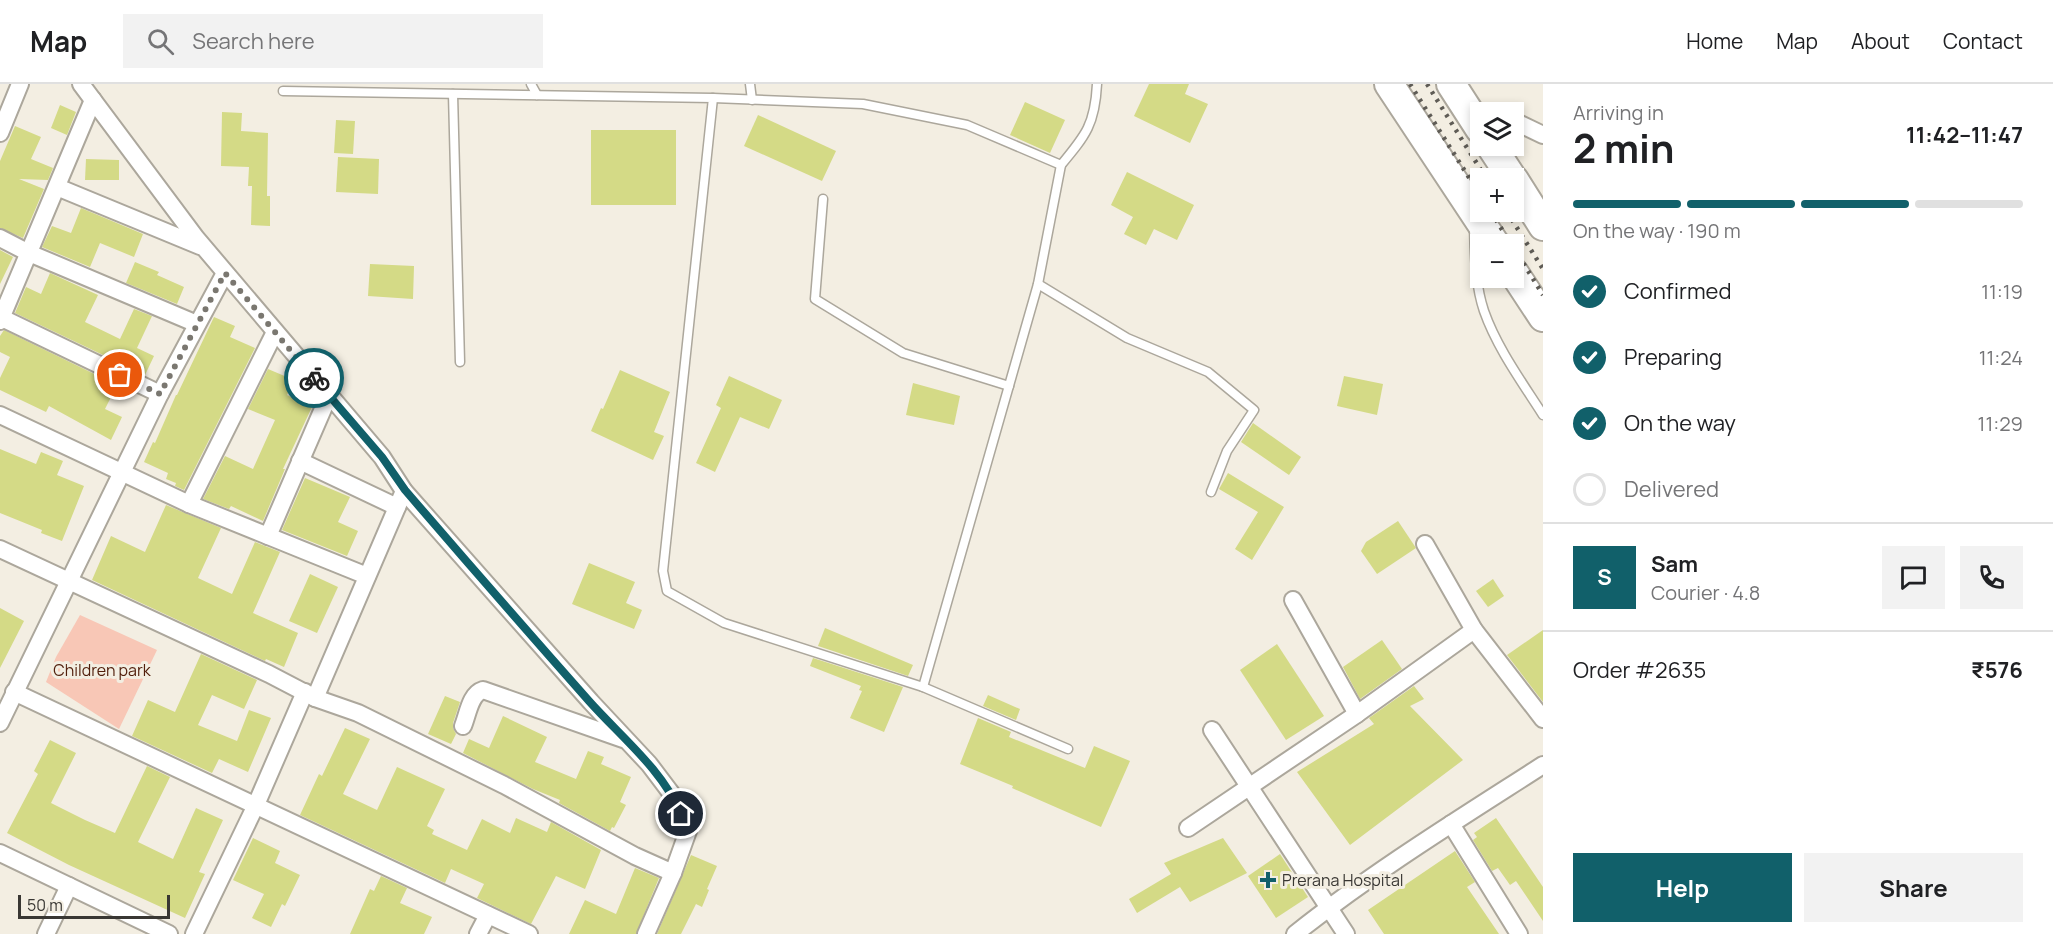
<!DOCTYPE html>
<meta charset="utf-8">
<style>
body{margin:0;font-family:Manrope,sans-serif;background:#f2f2f2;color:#202124;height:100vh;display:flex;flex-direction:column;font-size:22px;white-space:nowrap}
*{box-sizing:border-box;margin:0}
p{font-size:20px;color:#757577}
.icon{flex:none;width:33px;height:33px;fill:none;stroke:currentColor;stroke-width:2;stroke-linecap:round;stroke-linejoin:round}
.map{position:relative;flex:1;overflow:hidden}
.sheet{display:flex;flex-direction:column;background:#fff;width:510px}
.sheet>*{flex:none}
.tools{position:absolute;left:1470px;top:18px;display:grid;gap:12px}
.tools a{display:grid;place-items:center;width:54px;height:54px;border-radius:0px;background:#fff;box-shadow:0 3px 9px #0003;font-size:30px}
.scale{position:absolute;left:18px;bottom:15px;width:152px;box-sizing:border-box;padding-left:6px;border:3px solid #393733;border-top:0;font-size:16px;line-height:21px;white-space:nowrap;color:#393733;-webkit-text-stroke:4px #f3eee2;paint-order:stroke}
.pin{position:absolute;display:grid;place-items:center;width:51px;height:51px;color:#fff;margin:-26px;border:3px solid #fff;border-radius:50%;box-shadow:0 2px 6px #0007}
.courier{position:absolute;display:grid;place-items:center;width:60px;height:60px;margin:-30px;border:4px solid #11606a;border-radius:50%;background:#fff;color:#222;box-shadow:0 2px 8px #0007}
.head em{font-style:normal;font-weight:700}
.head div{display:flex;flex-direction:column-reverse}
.head{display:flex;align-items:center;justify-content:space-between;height:102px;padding:0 30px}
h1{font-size:39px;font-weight:700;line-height:45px}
.bar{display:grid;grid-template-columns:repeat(4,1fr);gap:9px 6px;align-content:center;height:72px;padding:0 30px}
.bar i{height:8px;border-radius:4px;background:#e0e0e0}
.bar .selected{background:#11606a}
.bar p{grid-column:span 4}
.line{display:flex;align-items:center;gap:15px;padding:0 30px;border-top:2px solid #e0e0e0}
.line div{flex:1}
.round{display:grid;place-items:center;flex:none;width:63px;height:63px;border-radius:0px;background:#f2f2f2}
ol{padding:0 30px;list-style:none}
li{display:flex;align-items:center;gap:18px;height:66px}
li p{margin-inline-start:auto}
li .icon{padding:6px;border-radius:50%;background:#11606a;color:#fff;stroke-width:4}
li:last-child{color:#757577}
li i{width:33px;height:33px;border:3px solid #e0e0e0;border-radius:50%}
.cta{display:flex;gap:12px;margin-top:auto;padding:12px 30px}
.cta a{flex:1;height:69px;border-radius:0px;background:#11606a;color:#fff;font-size:24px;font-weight:700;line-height:69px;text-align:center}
.cta a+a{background:#f2f2f2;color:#202124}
header{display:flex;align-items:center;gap:36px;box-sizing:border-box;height:84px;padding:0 30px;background:#fff;border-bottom:2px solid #e0e0e0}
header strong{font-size:28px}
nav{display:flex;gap:33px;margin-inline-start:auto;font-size:21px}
.search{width:420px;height:54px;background:#f2f2f2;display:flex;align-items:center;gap:15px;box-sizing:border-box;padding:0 21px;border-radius:0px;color:#757577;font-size:22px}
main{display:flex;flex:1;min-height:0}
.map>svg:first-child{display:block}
.green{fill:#f8c7b6}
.building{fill:#d4da86}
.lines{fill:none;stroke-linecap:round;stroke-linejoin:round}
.service-casing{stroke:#aca79c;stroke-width:11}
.minor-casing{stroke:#aca79c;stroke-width:20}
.trunk-casing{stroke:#aca79c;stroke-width:32}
.service{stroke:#fff;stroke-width:8}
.minor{stroke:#fff;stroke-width:16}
.trunk{stroke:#fff;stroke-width:28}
.rail{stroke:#5f5c56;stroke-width:4.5;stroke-dasharray:3 6;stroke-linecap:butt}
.done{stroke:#7a7770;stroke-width:6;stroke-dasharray:0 10.8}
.route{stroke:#11606a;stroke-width:8}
.poi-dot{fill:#11606a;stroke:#f3eee2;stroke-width:2}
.labels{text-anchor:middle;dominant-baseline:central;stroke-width:6;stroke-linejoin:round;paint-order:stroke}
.park-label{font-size:16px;fill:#511e0b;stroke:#f3eee2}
.poi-label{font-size:16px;fill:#393733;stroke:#f3eee2;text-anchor:start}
</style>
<header>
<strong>Map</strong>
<div class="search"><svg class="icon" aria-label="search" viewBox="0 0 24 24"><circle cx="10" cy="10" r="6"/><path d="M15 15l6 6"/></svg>Search here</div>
<nav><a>Home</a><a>Map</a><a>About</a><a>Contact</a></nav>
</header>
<main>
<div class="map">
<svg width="1543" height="850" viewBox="0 0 1543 850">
<rect width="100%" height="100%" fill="#f3eee2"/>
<path class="green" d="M80 531 157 566 119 645 46 598 56 573Z"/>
<g class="building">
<path d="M1149 0H1189L1185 10 1208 20 1190 59 1134 32Z"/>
<path d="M1025 18 1065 36 1050 69 1010 51Z"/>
<path d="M60 21 76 28 67 51 51 44Z"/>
<path d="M222 28 242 29 241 47 268 49 267 112H270V142L251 141 252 102H248L249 83 221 82Z"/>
<path d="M758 31 836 67 822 97 744 62Z"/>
<path d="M336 36 355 37 353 70 334 69Z"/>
<path d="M15 42 41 53 31 75 53 84 48 96 19 95 44 105 23 154 0 144V77Z"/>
<rect x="591" y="46" width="85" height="75"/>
<path d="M338 73 379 75 378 110 336 108Z"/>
<path d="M86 75 119 76V96H85Z"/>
<path d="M1127 88 1194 121 1177 156 1154 145 1146 161 1124 150 1133 133 1111 121Z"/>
<path d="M81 124 143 150 134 173 100 159 90 183 42 163 52 142 71 149Z"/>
<path d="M0 166 13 173 0 200Z"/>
<path d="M135 178 159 188 157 191 184 203 177 220 126 199Z"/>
<path d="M370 180 414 182 413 215 368 212Z"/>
<path d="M50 189 98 211 85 238 120 255 134 225 152 232 137 264 154 272 145 291 15 229 26 203 41 210Z"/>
<path d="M214 233 235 242 230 253 255 264 184 406 175 402 176 399 166 395 168 389 144 378 153 358 155 359 176 311H177Z"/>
<path d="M4 246 117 301 105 325 122 333 111 356 49 322 46 328 0 306V294L10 273 0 268V252Z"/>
<path d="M268 285 294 296 287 311 312 323 283 385H285L263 437 231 422 229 425 203 415 225 372 253 385 275 336 248 325Z"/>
<path d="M620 286 670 308 654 348 664 352 653 376 591 347 601 324 603 325Z"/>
<path d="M729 292 782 316 769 345 740 333 715 388 696 379 721 324 716 321Z"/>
<path d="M1344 292 1383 300 1377 331 1337 322Z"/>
<path d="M913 299 960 312 954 341 906 331Z"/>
<path d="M1253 339 1301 373 1289 391 1241 358Z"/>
<path d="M0 365 36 380 41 368 63 377 57 391 84 402 62 457 41 449 42 446 0 429Z"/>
<path d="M1228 389 1284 423 1252 476 1235 465 1258 428 1219 405Z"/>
<path d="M305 394 350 413 338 438 358 447 347 472 282 446Z"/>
<path d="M166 421 221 444 198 494 232 510 255 458 280 468 253 529 298 549 284 583 266 575 265 577 92 496 111 452 145 468Z"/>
<path d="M1398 437 1416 464 1377 490 1361 467 1366 458Z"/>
<path d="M589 479 635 498 626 519 642 526 634 545 572 520Z"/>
<path d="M310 490 338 503 317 549 289 537Z"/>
<path d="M1493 495 1504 512 1488 523 1476 507Z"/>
<path d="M0 524 24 537 0 584Z"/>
<path d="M825 544 913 581 908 592 818 562Z"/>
<path d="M1543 546V618L1507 571Z"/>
<path d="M1382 556 1402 585 1360 615 1343 583Z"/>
<path d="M1277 560 1324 632 1286 656 1240 586Z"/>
<path d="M201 570 257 596 244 625 212 611 198 641 237 657 249 626 271 634 248 688 219 675 212 689 132 652 148 616 175 628Z"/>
<path d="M813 574 903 603 884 648 850 634 862 607 859 606 861 602 810 582Z"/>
<path d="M1414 602 1424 615 1410 622 1463 676 1350 761 1297 688 1374 640 1369 634Z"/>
<path d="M988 611 1020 625 1016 636 983 622Z"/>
<path d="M445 612 460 618 453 639V644L456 650 451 660 428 650Z"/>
<path d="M503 632 547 653 535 678 576 695 588 667 604 673 601 680 631 693 620 718 626 721 614 744 612 743 610 747 559 719 560 716 533 705 463 669 469 655 489 664Z"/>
<path d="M978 634 1011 648 1009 653 1085 684 1094 662 1130 677 1101 743 1012 704 1013 702 960 680Z"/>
<path d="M345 644 370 655 343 710 377 726 397 683 445 705 427 742 434 746 432 750 467 766 482 735 510 749 516 734 547 748 551 738 601 766 585 805 556 792 531 840 477 814 484 800 451 785 445 799 300 731 319 690 322 692Z"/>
<path d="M50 656 76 669 51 719 85 736 115 749 147 682 170 693 138 758 173 775 196 724 223 736 199 788 205 790 185 834 69 781 7 749 38 690 34 687Z"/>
<path d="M1496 734 1543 803V837L1516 797 1510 801 1498 784 1492 787 1473 756 1477 753 1474 749Z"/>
<path d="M253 754 280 767 275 779 300 791 285 822 282 820 271 843 252 834 264 810 233 796Z"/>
<path d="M1223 754 1247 789 1190 818 1180 803 1137 829 1129 815 1171 790 1164 779Z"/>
<path d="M1455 767 1475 798 1467 803 1499 850H1384L1368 826Z"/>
<path d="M1280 770 1308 813 1276 834 1248 792Z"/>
<path d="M691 771 717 782 707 805 709 806 702 823 696 820 681 850H657Z"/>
<path d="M635 784 659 794 636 850H569L585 816 616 830Z"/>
<path d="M381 792 407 804 400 819 432 833 424 850H350L370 805 374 807Z"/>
</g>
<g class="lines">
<defs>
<g id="service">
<path d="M531 0 537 11"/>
<path d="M750 0 752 16"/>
<path d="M283 7 713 14 663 487 667 507 724 539 923 603 1068 665"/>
<path d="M453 10 460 278"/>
<path d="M713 14 863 20 967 41 1061 81C1086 51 1095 40 1097 0"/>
<path d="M823 115 815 215 903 269 1009 302"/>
<path d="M1474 144C1475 172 1475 200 1484 227 1497 264 1522 298 1543 331"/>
<path d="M1038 200 1127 254 1208 288 1254 326 1227 367 1211 408"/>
<path d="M923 603 1038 200 1061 81"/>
</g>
<g id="minor">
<path d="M81 0 196 154 382 373 404 407 591 618 649 680 674 713 688 747 673 789 646 850"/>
<path d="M1514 37 1543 51"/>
<path d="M0 49 20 0"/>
<path d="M57 103 200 162"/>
<path d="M0 154 29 169 197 240"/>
<path d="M2 234 160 310"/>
<path d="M0 237 93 16"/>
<path d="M0 331 189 420 367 492"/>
<path d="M300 377 397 423"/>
<path d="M189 420 275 248"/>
<path d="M268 452 329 311"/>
<path d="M1425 460 1474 546 1543 635"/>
<path d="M0 465 269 590 315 614 358 629 504 701 635 772 673 789"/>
<path d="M1293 516 1357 630"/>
<path d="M14 608 529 850"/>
<path d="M315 614 404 407"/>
<path d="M0 639 160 310 225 189"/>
<path d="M463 642C468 630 470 610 483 606L623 655"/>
<path d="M1212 646 1346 850"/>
<path d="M1451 740 1519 850"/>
<path d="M1188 744 1357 630 1474 546"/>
<path d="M0 769 169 850"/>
<path d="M46 850 69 802"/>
<path d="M194 850 255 723 305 608"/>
<path d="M478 850 488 831"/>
<path d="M1295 850C1373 788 1459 735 1543 681"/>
</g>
<g id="trunk">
<path d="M1389 0 1495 160"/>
<path d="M1451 0 1480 45"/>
<path d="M1491 62 1512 94"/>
<path d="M1514 96 1543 142"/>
<path d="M1514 189 1543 233"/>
</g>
</defs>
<use href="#service" class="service-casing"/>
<use href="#minor" class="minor-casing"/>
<use href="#trunk" class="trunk-casing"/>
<use href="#service" class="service"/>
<use href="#minor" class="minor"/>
<use href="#trunk" class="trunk"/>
<g class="rail">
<path d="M1410 0 1480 111"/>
<path d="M1427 0 1486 94"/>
<path d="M1491 128 1511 160"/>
<path d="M1507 128 1543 185"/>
<path d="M1514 164 1543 211"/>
</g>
</g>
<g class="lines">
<path class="done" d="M120 291 160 310 225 189 314 294"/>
<path class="route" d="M314 294 382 373 405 406C466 477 527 547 589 617 621 653 662 685 681 730"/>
</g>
<path class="poi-dot" d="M1265 787h6v6h6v6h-6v6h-6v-6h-6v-6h6z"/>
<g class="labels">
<g class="park-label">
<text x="102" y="586">Children park</text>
</g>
<g class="poi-label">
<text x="1282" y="796">Prerana Hospital</text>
</g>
</g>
</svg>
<div class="tools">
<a><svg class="icon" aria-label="layers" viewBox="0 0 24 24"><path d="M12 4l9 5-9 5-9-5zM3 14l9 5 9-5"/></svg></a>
<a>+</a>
<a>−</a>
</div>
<div class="scale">50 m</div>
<div class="pin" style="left:120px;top:291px;background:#ea580c"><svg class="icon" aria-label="bag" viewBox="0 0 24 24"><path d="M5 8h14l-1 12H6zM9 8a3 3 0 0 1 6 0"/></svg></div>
<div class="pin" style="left:681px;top:730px;background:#1f2937"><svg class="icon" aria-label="home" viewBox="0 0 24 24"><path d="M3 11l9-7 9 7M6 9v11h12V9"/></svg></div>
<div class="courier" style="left:314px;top:294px"><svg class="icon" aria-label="bike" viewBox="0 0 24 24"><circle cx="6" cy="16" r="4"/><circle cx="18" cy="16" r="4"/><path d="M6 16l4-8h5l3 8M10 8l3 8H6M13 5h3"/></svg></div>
</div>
<section class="sheet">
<div class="head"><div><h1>2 min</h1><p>Arriving in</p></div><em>11:42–11:47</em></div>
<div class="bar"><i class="selected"></i><i class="selected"></i><i class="selected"></i><i></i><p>On the way · 190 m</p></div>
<ol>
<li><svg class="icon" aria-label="check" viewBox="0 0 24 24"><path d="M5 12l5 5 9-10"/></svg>Confirmed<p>11:19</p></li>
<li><svg class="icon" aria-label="check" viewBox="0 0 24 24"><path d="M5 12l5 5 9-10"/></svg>Preparing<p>11:24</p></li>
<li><svg class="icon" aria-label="check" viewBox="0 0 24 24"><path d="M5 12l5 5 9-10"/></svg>On the way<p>11:29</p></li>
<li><i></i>Delivered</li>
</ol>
<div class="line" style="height:108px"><b class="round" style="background:#11606a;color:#fff">S</b><div><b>Sam</b><p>Courier · 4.8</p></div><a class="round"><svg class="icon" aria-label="chat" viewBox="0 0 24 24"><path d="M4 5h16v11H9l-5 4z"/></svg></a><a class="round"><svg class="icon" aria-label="phone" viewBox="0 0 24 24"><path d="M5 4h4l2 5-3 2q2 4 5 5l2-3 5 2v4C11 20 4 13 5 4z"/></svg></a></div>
<div class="line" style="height:78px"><div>Order #2635</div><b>₹576</b></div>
<div class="cta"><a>Help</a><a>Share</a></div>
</section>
</main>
